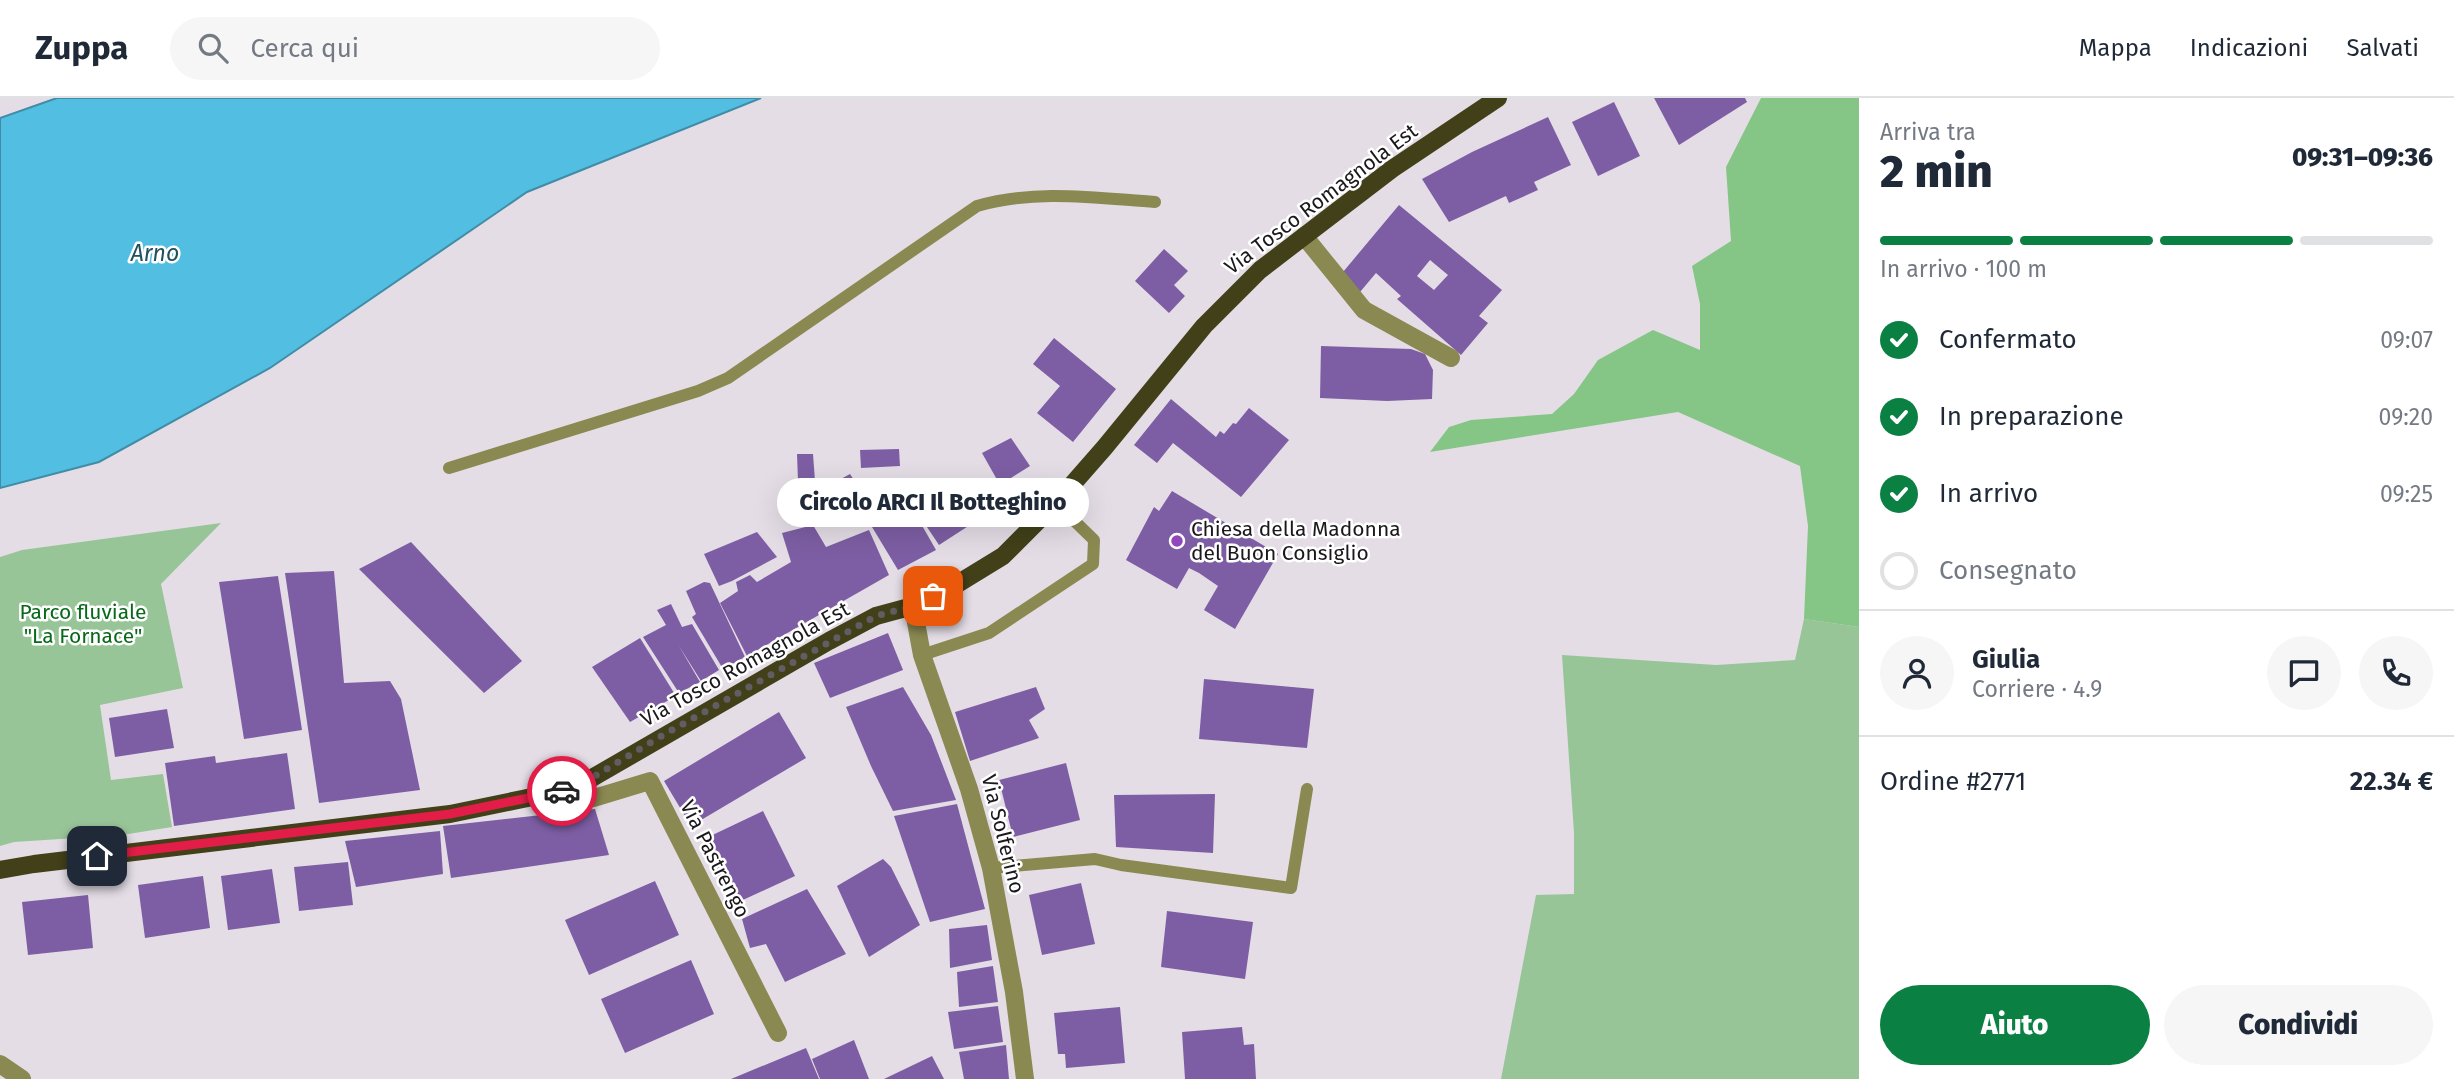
<!DOCTYPE html>
<html lang="it">
<meta charset="utf-8">
<style>
body{margin:0;font-family:"Fira Sans",sans-serif;background:#f6f6f7;color:#1f2937;height:100vh;display:flex;flex-direction:column;font-size:26px;white-space:nowrap}
*{box-sizing:border-box;margin:0}
p{font-size:23px;color:#747a83}
.icon{flex:none;width:38px;height:38px;fill:none;stroke:currentColor;stroke-width:2;stroke-linecap:round;stroke-linejoin:round}
.map{position:relative;flex:1;overflow:hidden}
.details{display:flex;flex-direction:column;background:#fff;width:595px}
.details>*{flex:none}
.pin{position:absolute;display:grid;place-items:center;width:60px;height:60px;color:#fff;margin:-30px;border-radius:14px;box-shadow:0 4px 10px #0006}
.courier{position:absolute;display:grid;place-items:center;width:70px;height:70px;margin:-35px;border:5px solid #e11d48;border-radius:50%;background:#fff;color:#222;box-shadow:0 2px 9px #0007}
.bubble{position:absolute;height:49px;border-radius:24px;background:#fff;box-shadow:0 7px 28px #0002;font-size:23px;font-weight:800;line-height:49px;text-align:center}
.head em{font-style:normal;font-weight:800}
.head div{display:flex;flex-direction:column-reverse}
.head{display:flex;align-items:center;justify-content:space-between;height:119px;padding:0 21px}
h1{font-size:46px;font-weight:800;line-height:52px}
.bar{display:grid;grid-template-columns:repeat(4,1fr);gap:10px 7px;align-content:center;height:84px;padding:0 21px}
.bar i{height:9px;border-radius:5px;background:#e0e1e3}
.bar .on{background:#0b8043}
.bar p{grid-column:span 4}
.line{display:flex;align-items:center;gap:18px;padding:0 21px;border-top:2px solid #e0e1e3}
.line div{flex:1}
.round{display:grid;place-items:center;flex:none;width:74px;height:74px;border-radius:37px;background:#f6f6f7}
ol{padding:0 21px;list-style:none}
li{display:flex;align-items:center;gap:21px;height:77px}
li p{margin-inline-start:auto}
li .icon{padding:7px;border-radius:50%;background:#0b8043;color:#fff;stroke-width:4}
li:last-child{color:#747a83}
li i{width:38px;height:38px;border:4px solid #e0e1e3;border-radius:50%}
.button{display:flex;gap:14px;margin-top:auto;padding:14px 21px}
.button a{flex:1;height:80px;border-radius:42px;background:#0b8043;color:#fff;font-size:28px;font-weight:800;line-height:80px;text-align:center}
.button a+a{background:#f6f6f7;color:#1f2937}
header{display:flex;align-items:center;gap:42px;box-sizing:border-box;height:98px;padding:0 35px;background:#fff;border-bottom:2px solid #e0e1e3}
header strong{font-size:33px}
nav{display:flex;gap:38px;margin-inline-start:auto;font-size:24px}
.search{width:490px;height:63px;background:#f6f6f7;display:flex;align-items:center;gap:18px;box-sizing:border-box;padding:0 24px;border-radius:38px;color:#747a83;font-size:26px}
main{display:flex;flex:1;min-height:0}
.map>svg:first-child{display:block}
.green{fill:#98c598}
.forest{fill:#85c586}
.water{fill:#51bee2;stroke:#418ca7;stroke-width:2}
.building{fill:#7d5ea4;fill-rule:evenodd}
.lines{fill:none;stroke-linecap:round;stroke-linejoin:round}
.lane{stroke:#8a8951;stroke-width:12}
.street{stroke:#8a8951;stroke-width:18}
.primary{stroke:#414019;stroke-width:18}
.done{stroke:#615d63;stroke-width:7;stroke-dasharray:0 12.6}
.route{stroke:#e11d48;stroke-width:9}
.poi-dot{fill:#9147ba;stroke:#fff;stroke-width:2.5}
.labels{text-anchor:middle;dominant-baseline:central;stroke-width:5;stroke-linejoin:round;paint-order:stroke}
.street-label{font-size:21px;fill:#1b181c;stroke:#fff}
.poi-label{font-size:21px;fill:#1b181c;stroke:#fff;text-anchor:start}
.park-label{font-size:21px;fill:#086919;stroke:#fff}
.water-label{font-size:23px;font-style:italic;fill:#22505f;stroke:#fff}
</style>
<header>
<strong>Zuppa</strong>
<div class="search"><svg class="icon" aria-label="search" viewBox="0 0 24 24"><circle cx="10" cy="10" r="6"/><path d="M15 15l6 6"/></svg>Cerca qui</div>
<nav><a>Mappa</a><a>Indicazioni</a><a>Salvati</a></nav>
</header>
<main>
<div class="map">
<svg width="1859" height="981" viewBox="0 0 1859 981">
<rect width="100%" height="100%" fill="#e4dde6"/>
<g class="green">
<path d="M221 425 161 486 183 590 100 607 111 682 163 676 172 729 122 737 14 744 0 748V459L22 452Z"/>
<path d="M1804 521 1859 529V981H1501L1536 797 1574 796V735L1562 557 1716 567 1795 562Z"/>
</g>
<path class="forest" d="M1761 0H1859V529L1804 521 1808 428 1800 368 1678 314 1430 354 1449 329 1471 322 1552 316 1574 296 1598 262 1653 232 1700 252V206L1692 168 1731 143 1726 69Z"/>
<path class="water" d="M57 0H761L527 94 270 270 99 364 0 390V20Z"/>
<g class="building">
<path d="M1654 0H1745L1747 4 1679 47Z"/>
<path d="M1614 4 1640 58 1598 78 1572 24Z"/>
<path d="M1548 19 1571 67 1534 84 1538 92 1509 105 1506 98 1449 124 1422 81 1472 54Z"/>
<path d="M1399 107 1502 192 1479 218 1488 225 1461 257 1397 201 1401 198 1376 175 1360 194 1343 174ZM1430 162 1448 177 1434 192 1417 178Z"/>
<path d="M1164 151 1188 173 1174 187 1185 198 1169 215 1135 183Z"/>
<path d="M1054 240 1116 291 1073 344 1037 315 1060 288 1033 266Z"/>
<path d="M1321 248 1411 251 1425 256 1433 272 1432 301 1387 303 1320 300Z"/>
<path d="M1171 301 1216 339 1220 333 1224 336 1233 325 1236 326 1249 310 1289 342 1241 399 1173 345 1157 365 1134 347Z"/>
<path d="M1011 340 1030 368 1000 387 982 355Z"/>
<path d="M899 351 900 368 861 370 860 352Z"/>
<path d="M797 356H813L815 383H798Z"/>
<path d="M850 376 871 408 834 428 817 394Z"/>
<path d="M955 381 970 382 990 414 939 447 911 405Z"/>
<path d="M1172 393 1278 456 1235 531 1204 512 1218 488 1199 475 1189 470 1177 491 1126 462 1154 409 1159 413Z"/>
<path d="M904 396 936 452 898 472 866 419Z"/>
<path d="M813 427 826 449 869 432 889 477 747 558 720 505 738 493 736 484 750 477 757 484 791 464 782 435Z"/>
<path d="M757 434 777 459 732 483 719 488 704 456Z"/>
<path d="M411 444 522 563 484 595 359 471Z"/>
<path d="M334 473 344 585 390 583 401 601 420 692 319 705 285 475Z"/>
<path d="M278 478 302 632 244 641 219 484Z"/>
<path d="M704 484 710 485 745 559 723 571 692 519 696 516 686 493Z"/>
<path d="M671 506 682 529 692 526 719 572 701 583 679 548 700 584 679 595 643 539 666 527 657 512Z"/>
<path d="M888 535 903 572 830 600 814 565Z"/>
<path d="M640 540 676 598 630 624 592 569Z"/>
<path d="M1204 581 1314 591 1307 650 1199 641Z"/>
<path d="M903 589 931 637 956 702 893 713 871 668 846 609Z"/>
<path d="M1036 589 1045 611 1029 622 1039 640 970 663 955 614Z"/>
<path d="M167 611 174 650 115 659 109 620Z"/>
<path d="M779 614 806 660 691 728 664 683Z"/>
<path d="M287 655 295 711 174 728 165 665 215 658 216 665Z"/>
<path d="M1066 665 1080 722 1013 739 999 682Z"/>
<path d="M1215 696 1213 755 1116 749 1114 697Z"/>
<path d="M957 706 985 811 930 824 894 718Z"/>
<path d="M595 711 609 757 451 780 443 728Z"/>
<path d="M763 713 795 778 732 807 702 742Z"/>
<path d="M440 733 443 776 356 789 345 743Z"/>
<path d="M883 761 891 769 920 827 869 859 837 788Z"/>
<path d="M348 764 353 807 299 813 294 769Z"/>
<path d="M272 771 280 825 228 832 221 778Z"/>
<path d="M203 778 210 830 145 840 138 787Z"/>
<path d="M655 783 679 837 589 877 565 822Z"/>
<path d="M1081 785 1095 846 1042 857 1029 797Z"/>
<path d="M807 791 846 856 785 884 766 846 750 850 742 821Z"/>
<path d="M88 797 93 850 28 857 22 804Z"/>
<path d="M1167 813 1253 824 1245 881 1161 869Z"/>
<path d="M987 827 992 862 950 870 949 831Z"/>
<path d="M691 862 714 916 625 955 601 901Z"/>
<path d="M993 868 998 904 959 909 957 874Z"/>
<path d="M998 908 1003 944 954 951 948 914Z"/>
<path d="M1120 909 1125 965 1066 970 1065 956H1058L1054 915Z"/>
<path d="M1242 929 1244 947 1254 946 1256 981H1185L1182 934Z"/>
<path d="M854 942 869 981H820L812 961Z"/>
<path d="M1006 947 1009 981H964L959 954Z"/>
<path d="M806 950 819 981H731Z"/>
<path d="M932 958 944 981H884Z"/>
</g>
<g class="lines">
<g class="lane">
<path d="M449 370 698 293 728 280 977 108C1035 91 1096 100 1155 104"/>
<path d="M922 557 989 535 1093 466 1094 442 1056 405"/>
<path d="M991 770 1095 761 1121 767 1291 790 1307 691"/>
</g>
<g class="street">
<path d="M1304 138 1364 212 1451 260"/>
<path d="M913 508 922 557 969 691 991 770 1014 894 1025 981"/>
<path d="M571 691 594 700 650 683 778 935"/>
<path d="M0 966 22 981"/>
</g>
<path class="primary" d="M0 772 34 766 450 716 571 691 585 684 829 543 876 518 913 508 954 488 1003 458 1056 405 1105 349 1204 228 1260 172 1392 71 1498 0"/>
</g>
<g class="lines">
<path class="done" d="M562 693 585 684 665 636 876 518 913 508 933 498"/>
<path class="route" d="M97 758 450 716 562 693"/>
</g>
<circle class="poi-dot" cx="1177" cy="443" r="7"/>
<g class="labels">
<g class="street-label">
<text transform="translate(1321 101) rotate(-37)">Via Tosco Romagnola Est</text>
<text transform="translate(745 566) rotate(-29)">Via Tosco Romagnola Est</text>
<text transform="translate(1003 736) rotate(76)">Via Solferino</text>
<text transform="translate(715 761) rotate(63)">Via Pastrengo</text>
</g>
<g class="poi-label">
<text x="1191" y="431">Chiesa della Madonna<tspan x="1191" dy="24">del Buon Consiglio</tspan></text>
</g>
<g class="park-label">
<text x="83" y="514">Parco fluviale<tspan x="83" dy="24">"La Fornace"</tspan></text>
</g>
<g class="water-label">
<text x="155" y="155">Arno</text>
</g>
</g>
</svg>
<div class="pin" style="left:933px;top:498px;background:#ea580c"><svg class="icon" aria-label="bag" viewBox="0 0 24 24"><path d="M5 8h14l-1 12H6zM9 8a3 3 0 0 1 6 0"/></svg></div>
<div class="pin" style="left:97px;top:758px;background:#1f2937"><svg class="icon" aria-label="home" viewBox="0 0 24 24"><path d="M3 11l9-7 9 7M6 9v11h12V9"/></svg></div>
<div class="courier" style="left:562px;top:693px"><svg class="icon" aria-label="car" viewBox="0 0 24 24"><path d="M5 17H2v-5l4-1 3-4h7l3 4 3 1v5h-3M9 17h6M6 11h13"/><circle cx="7" cy="17" r="2"/><circle cx="17" cy="17" r="2"/></svg></div>
<div class="bubble" style="left:777px;top:380px;width:312px">Circolo ARCI Il Botteghino</div>
</div>
<section class="details">
<div class="head"><div><h1>2 min</h1><p>Arriva tra</p></div><em>09:31–09:36</em></div>
<div class="bar"><i class="on"></i><i class="on"></i><i class="on"></i><i></i><p>In arrivo · 100 m</p></div>
<ol>
<li><svg class="icon" aria-label="check" viewBox="0 0 24 24"><path d="M5 12l5 5 9-10"/></svg>Confermato<p>09:07</p></li>
<li><svg class="icon" aria-label="check" viewBox="0 0 24 24"><path d="M5 12l5 5 9-10"/></svg>In preparazione<p>09:20</p></li>
<li><svg class="icon" aria-label="check" viewBox="0 0 24 24"><path d="M5 12l5 5 9-10"/></svg>In arrivo<p>09:25</p></li>
<li><i></i>Consegnato</li>
</ol>
<div class="line" style="height:126px"><a class="round"><svg class="icon" aria-label="person" viewBox="0 0 24 24"><circle cx="12" cy="8" r="4"/><path d="M4 21q1-7 8-7t8 7"/></svg></a><div><b>Giulia</b><p>Corriere · 4.9</p></div><a class="round"><svg class="icon" aria-label="chat" viewBox="0 0 24 24"><path d="M4 5h16v11H9l-5 4z"/></svg></a><a class="round"><svg class="icon" aria-label="phone" viewBox="0 0 24 24"><path d="M5 4h4l2 5-3 2q2 4 5 5l2-3 5 2v4C11 20 4 13 5 4z"/></svg></a></div>
<div class="line" style="height:91px"><div>Ordine #2771</div><b>22.34 €</b></div>
<div class="button"><a>Aiuto</a><a>Condividi</a></div>
</section>
</main>
